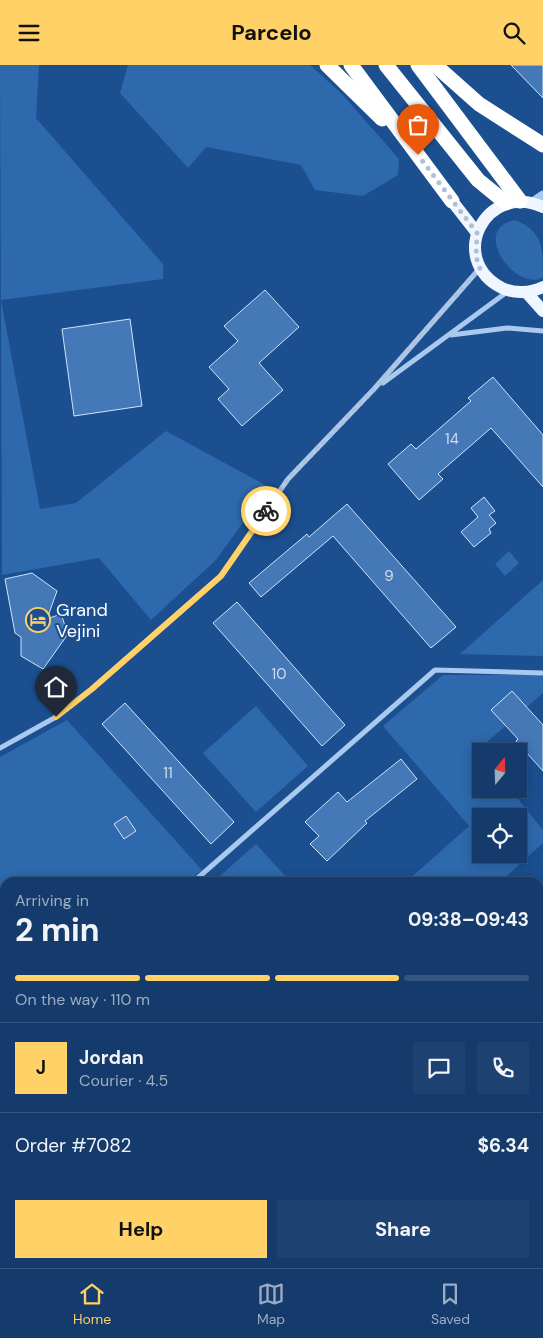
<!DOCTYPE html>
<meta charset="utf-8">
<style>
body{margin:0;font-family:"DM Sans",sans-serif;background:#1d4271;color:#f1f3f6;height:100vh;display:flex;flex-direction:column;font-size:19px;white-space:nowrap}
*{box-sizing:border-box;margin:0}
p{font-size:16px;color:#9dadc1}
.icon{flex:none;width:28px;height:28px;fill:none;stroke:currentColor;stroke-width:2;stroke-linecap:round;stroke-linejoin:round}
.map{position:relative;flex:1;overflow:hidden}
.sheet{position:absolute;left:0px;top:812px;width:544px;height:391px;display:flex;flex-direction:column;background:#143b6b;border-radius:15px 15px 0 0;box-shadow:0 2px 12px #0003,0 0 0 1px #33557e}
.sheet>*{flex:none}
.needle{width:32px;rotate:19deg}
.buttons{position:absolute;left:472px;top:678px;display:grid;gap:10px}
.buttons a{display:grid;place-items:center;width:55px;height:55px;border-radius:0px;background:#143b6b;box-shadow:0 2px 12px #0003,0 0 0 1px #33557e;font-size:25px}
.pin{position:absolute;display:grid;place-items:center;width:42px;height:42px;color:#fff;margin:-51px -21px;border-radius:50% 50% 50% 0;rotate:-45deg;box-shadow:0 0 5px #0007}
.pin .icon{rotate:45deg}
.courier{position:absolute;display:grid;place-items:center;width:50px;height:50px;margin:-25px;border:4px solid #ffd166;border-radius:50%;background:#fff;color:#222;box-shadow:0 1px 6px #0007}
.headline em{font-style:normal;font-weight:700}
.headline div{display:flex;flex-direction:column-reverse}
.headline{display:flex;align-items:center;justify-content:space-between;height:85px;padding:0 15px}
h1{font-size:32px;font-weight:700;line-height:38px}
.bar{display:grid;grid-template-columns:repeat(4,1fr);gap:8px 5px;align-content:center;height:60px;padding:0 15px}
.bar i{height:6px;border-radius:4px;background:#33557e}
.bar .selected{background:#ffd166}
.bar p{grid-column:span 4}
.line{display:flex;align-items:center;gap:12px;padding:0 15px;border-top:1px solid #33557e}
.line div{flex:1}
.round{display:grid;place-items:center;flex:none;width:52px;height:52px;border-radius:0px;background:#1d4271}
.button{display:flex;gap:10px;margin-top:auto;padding:10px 15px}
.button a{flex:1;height:58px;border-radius:0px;background:#ffd166;color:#111;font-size:20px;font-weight:700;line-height:58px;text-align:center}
.button a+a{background:#1d4271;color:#f1f3f6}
header{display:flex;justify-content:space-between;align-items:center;height:65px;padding:0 15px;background:#ffd166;color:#111;font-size:22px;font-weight:700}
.tab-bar{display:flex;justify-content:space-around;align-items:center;height:70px;border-top:1px solid #33557e;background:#143b6b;font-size:14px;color:#9dadc1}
.tab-bar a{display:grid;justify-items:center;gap:2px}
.tab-bar .selected{color:#ffd166}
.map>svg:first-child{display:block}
.green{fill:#2e69ad;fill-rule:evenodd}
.building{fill:#4478b7;stroke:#cfe3fa}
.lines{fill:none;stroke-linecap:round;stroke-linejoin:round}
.minor{stroke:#a9c9ee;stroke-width:5}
.tertiary{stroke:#a9c9ee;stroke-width:9}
.primary{stroke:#f0f6ff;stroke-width:12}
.motorway{stroke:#fff;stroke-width:15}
.done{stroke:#afc1d8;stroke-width:5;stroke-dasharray:0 9}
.route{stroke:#ffd166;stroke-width:6}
.labels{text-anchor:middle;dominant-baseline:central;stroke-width:4;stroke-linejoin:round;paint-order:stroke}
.number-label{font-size:15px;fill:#d0dded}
.poi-label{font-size:18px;fill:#fff;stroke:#1b4f8f;text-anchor:start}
</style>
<header><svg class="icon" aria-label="menu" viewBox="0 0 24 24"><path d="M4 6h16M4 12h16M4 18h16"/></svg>Parcelo<svg class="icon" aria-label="search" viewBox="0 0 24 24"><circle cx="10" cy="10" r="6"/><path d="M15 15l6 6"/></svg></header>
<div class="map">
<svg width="543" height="1203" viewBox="0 0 543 1203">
<rect width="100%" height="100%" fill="#1b4f8f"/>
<g class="green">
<path d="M0 0H39L36 53 163 199V214L1 235 40 444 76 438 166 366 269 422 216 495 151 555 99 493 2 510Z"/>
<path d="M128 0H310L342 29 399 94 398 110 363 131 315 125 301 100 206 82 188 103 120 28Z"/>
<path d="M515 155C543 166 543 183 543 212 518 229 468 164 515 155Z"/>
<path d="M509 486 519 498 505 511 495 499Z"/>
<path d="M543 515V591L460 589Z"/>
<path d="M443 610H541L543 612V628L479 684 481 687V724H510L543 765V778L500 817H406L469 761 383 661ZM481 751H519V789H481Z"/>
<path d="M256 641 308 701 256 747 203 688Z"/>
<path d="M67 655 202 805 186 817 5 818V922H0V692Z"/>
<path d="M256 779 288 814 284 818 213 817Z"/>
<path d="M539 842 543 843V1041L539 1045Z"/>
<path d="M79 1199H240L244 1203H79Z"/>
<path d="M405 1199H533L528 1203H409Z"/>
</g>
<g class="building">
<path d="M511 0H543V33Z"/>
<path d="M265 225 299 262 259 298 283 325 242 361 218 334 229 324 209 302 238 276 224 261Z"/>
<path d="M130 254 142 341 74 351 62 264Z"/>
<path d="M493 312 543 370V422L491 363 438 409 443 414 419 435 388 399 411 379 416 384 471 336 468 333Z"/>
<path d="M484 432 495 446 489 450 496 458 489 464 491 468 474 482 461 467 478 452 471 443Z"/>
<path d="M347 439 456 562 431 583 333 471 261 532 249 518 307 469 309 472Z"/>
<path d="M32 508 57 526 47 554 61 549 68 569 43 604 21 591V572L15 568 5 514Z"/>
<path d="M237 537 345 660 322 681 213 558Z"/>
<path d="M512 626 543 660V706L516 676 518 674 491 645Z"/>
<path d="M125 638 234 757 211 779 102 659Z"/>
<path d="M401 694 417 714 365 756 367 758 327 796 310 779 319 771 305 757 338 727 347 737Z"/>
<path d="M126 751 136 766 124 774 114 759Z"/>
</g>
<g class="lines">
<g class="minor">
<path d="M451 270 507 263 543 266"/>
<path d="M383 318 507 227"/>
<path d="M0 683 56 652 92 624 221 511 288 414 374 324 480 203"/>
<path d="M192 818 435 605 543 608"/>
<path d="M83 1199 84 1203"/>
<path d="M536 1203 543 1196"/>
</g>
<path class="tertiary" d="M533 137 543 130"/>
<g class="primary">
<path d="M452 136 477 168"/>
<path d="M543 142C486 116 446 194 502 223 514 229 531 228 543 222"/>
<path d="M526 227 543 246"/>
</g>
<g class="motorway">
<path d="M327 0 382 54"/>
<path d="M351 0 452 136"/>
<path d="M386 0 478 115 506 138"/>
<path d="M418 0 520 136"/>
<path d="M435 0 479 39 543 80"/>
</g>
</g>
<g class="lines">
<path class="done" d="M266 446 288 414 374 324 480 203 476 192 477 168 418 90"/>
<path class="route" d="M56 652 92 624 221 511 266 446"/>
</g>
<defs>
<symbol id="hotel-ring" viewBox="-11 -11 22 22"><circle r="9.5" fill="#1b4f8f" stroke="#ffd166" stroke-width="1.5"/><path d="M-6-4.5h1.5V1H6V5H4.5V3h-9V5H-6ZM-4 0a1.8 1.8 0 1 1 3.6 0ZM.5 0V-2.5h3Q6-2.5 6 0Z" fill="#ffd166"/></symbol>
</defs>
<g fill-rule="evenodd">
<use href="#hotel-ring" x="24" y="541" width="28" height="28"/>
</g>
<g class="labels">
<g class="number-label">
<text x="452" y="374">14</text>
<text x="389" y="511">9</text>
<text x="279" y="609">10</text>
<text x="168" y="708">11</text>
</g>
<g class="poi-label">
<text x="56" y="545">Grand<tspan x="56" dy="21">Vejini</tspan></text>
</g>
</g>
</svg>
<div class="buttons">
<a><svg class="needle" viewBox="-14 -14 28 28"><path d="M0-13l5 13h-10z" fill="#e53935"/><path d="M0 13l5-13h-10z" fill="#9dadc1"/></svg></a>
<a><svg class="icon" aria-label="locate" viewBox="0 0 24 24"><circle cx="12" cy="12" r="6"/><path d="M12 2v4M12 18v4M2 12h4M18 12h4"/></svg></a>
</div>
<div class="pin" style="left:418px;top:90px;background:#ea580c"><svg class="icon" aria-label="bag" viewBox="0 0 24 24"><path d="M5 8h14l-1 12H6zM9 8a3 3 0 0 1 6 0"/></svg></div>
<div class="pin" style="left:56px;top:652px;background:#1f2937"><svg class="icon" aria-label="home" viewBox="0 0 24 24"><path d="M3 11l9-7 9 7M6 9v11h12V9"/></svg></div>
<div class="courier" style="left:266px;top:446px"><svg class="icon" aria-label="bike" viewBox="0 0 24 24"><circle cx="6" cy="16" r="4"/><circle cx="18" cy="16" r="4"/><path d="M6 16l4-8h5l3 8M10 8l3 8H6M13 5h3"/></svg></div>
<section class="sheet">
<div class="headline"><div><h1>2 min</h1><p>Arriving in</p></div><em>09:38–09:43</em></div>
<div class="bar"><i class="selected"></i><i class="selected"></i><i class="selected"></i><i></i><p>On the way · 110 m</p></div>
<div class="line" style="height:90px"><b class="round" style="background:#ffd166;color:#111">J</b><div><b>Jordan</b><p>Courier · 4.5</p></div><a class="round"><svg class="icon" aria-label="chat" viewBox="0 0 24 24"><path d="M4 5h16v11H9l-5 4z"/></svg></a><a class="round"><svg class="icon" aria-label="phone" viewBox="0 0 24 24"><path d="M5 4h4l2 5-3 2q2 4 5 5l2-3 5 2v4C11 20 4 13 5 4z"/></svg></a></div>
<div class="line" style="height:65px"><div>Order #7082</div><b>$6.34</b></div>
<div class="button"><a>Help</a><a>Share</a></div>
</section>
</div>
<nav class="tab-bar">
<a class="selected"><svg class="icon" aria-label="home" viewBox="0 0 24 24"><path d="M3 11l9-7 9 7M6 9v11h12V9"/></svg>Home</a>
<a><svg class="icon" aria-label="map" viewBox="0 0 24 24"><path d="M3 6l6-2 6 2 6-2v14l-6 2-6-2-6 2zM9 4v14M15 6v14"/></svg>Map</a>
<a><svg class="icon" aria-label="saved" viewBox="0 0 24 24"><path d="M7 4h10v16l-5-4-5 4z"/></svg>Saved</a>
</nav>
